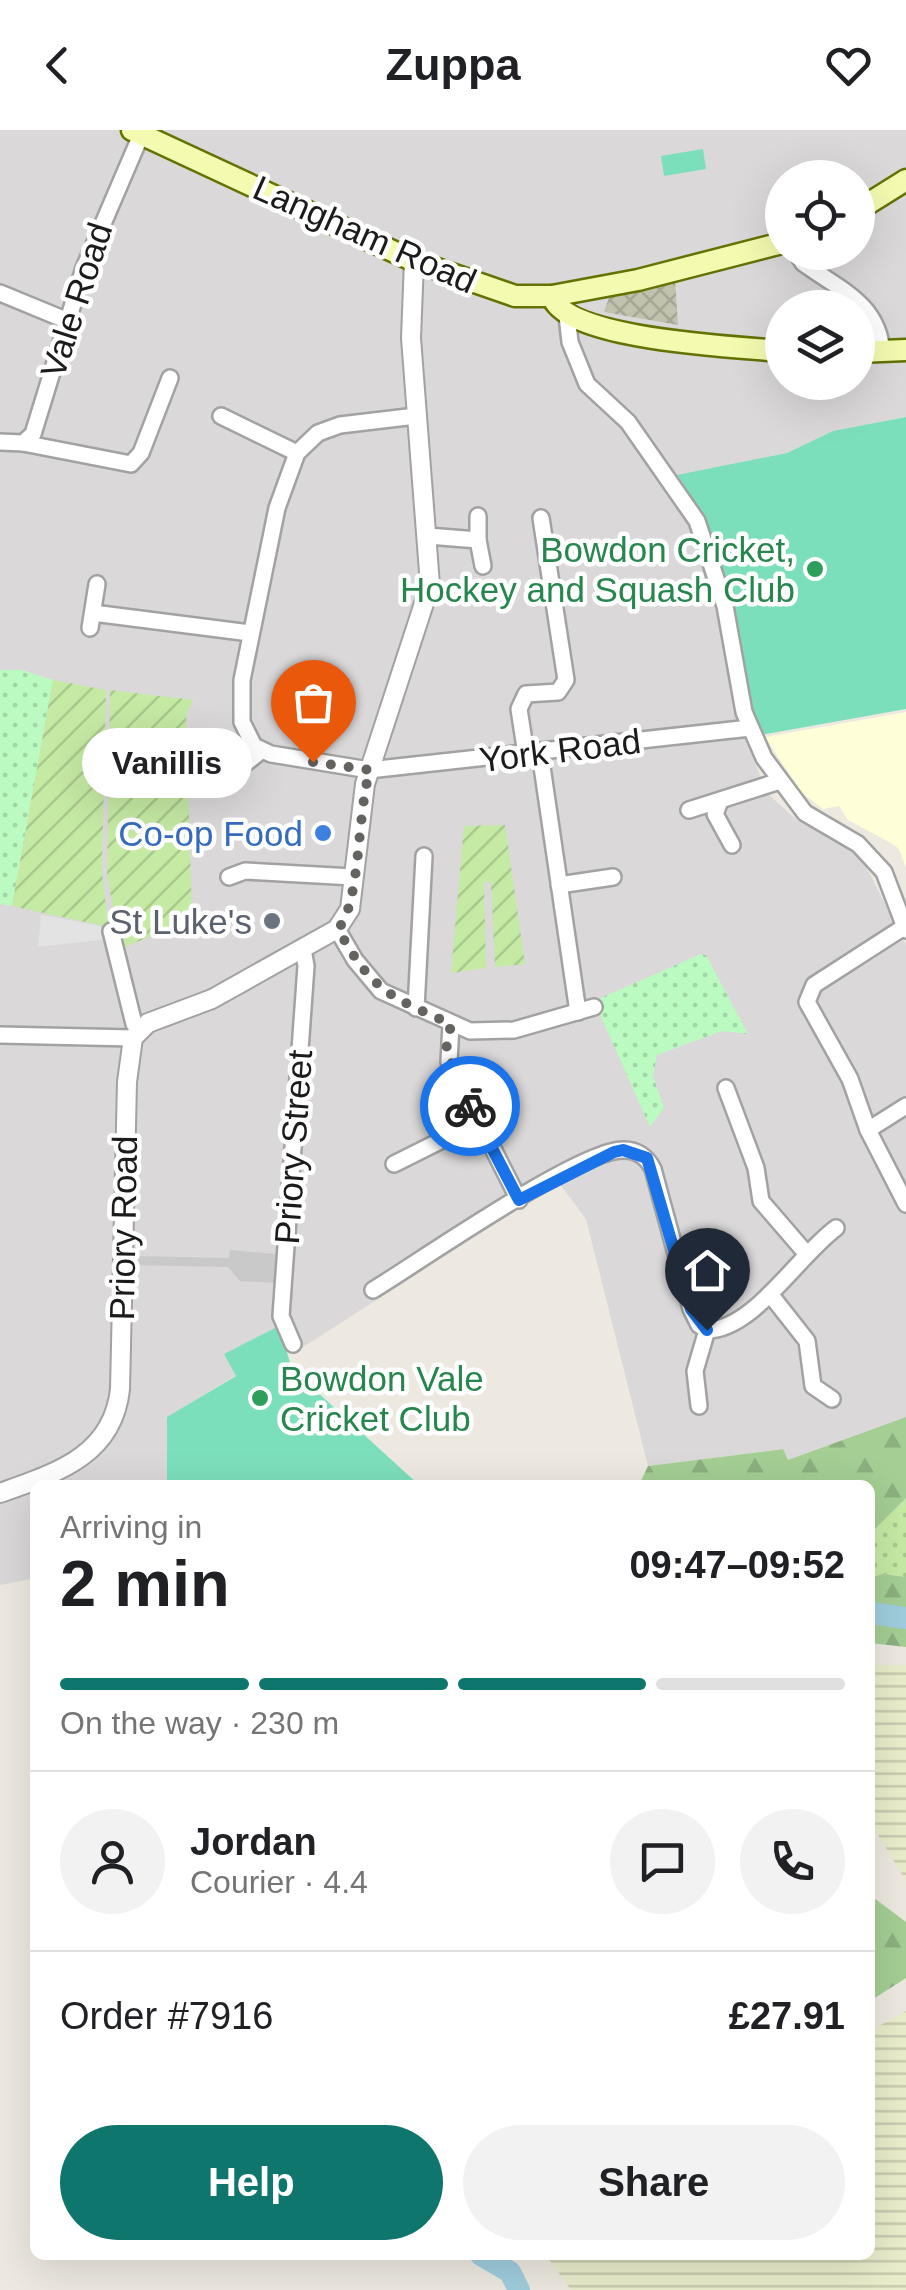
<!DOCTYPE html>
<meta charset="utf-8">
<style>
body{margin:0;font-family:Helvetica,sans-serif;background:#f2f2f2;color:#202124;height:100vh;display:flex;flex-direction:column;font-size:38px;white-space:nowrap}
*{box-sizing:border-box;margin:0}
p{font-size:32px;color:#757577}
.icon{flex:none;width:55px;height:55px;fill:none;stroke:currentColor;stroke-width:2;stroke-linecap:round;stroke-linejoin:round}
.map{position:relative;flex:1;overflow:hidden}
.drawer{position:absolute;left:30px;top:1350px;width:845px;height:780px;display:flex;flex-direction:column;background:#fff;border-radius:15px;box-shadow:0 10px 40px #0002}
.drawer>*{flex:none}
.tools{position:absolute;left:765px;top:30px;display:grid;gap:20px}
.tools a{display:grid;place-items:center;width:110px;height:110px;border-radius:50%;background:#fff;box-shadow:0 10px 40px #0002;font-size:50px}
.pin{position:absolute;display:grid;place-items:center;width:85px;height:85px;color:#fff;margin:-102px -42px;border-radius:50% 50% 50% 0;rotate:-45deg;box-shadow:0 0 10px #0007}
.pin .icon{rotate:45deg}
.courier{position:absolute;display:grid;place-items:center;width:100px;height:100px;margin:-50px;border:8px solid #1a73e8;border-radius:50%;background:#fff;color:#222;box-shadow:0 2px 12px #0007}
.bubble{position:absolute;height:70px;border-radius:35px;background:#fff;box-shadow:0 10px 40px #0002;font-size:32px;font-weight:800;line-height:70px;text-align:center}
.headline em{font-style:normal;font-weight:800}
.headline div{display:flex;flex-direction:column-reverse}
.headline{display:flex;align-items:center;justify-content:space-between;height:170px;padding:0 30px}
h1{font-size:65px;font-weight:800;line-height:75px}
.bar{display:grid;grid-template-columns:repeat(4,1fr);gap:15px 10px;align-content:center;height:120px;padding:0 30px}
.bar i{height:12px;border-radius:8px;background:#e0e0e0}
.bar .on{background:#0f766e}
.bar p{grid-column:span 4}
.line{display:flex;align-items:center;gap:25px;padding:0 30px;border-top:2px solid #e0e0e0}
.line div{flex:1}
.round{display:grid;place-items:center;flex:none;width:105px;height:105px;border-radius:52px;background:#f2f2f2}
.button{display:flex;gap:20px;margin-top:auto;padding:20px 30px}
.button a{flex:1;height:115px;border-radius:60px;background:#0f766e;color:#fff;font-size:40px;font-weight:800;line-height:115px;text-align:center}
.button a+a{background:#f2f2f2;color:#202124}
header{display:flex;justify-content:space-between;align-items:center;height:130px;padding:0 30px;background:#fff;font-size:45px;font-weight:800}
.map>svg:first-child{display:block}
.residential{fill:#dad8d8;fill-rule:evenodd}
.education{fill:#feffd8}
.religious{fill:#c9c9c9}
.construction{fill:url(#construction-cross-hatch)}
.farmland{fill:url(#farmland-rules)}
.grass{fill:url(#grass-dots)}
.forest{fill:url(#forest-firs)}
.park{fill:url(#park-dots)}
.garden{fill:url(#garden-furrows)}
.pitch{fill:#7cdfbb}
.parking{fill:#e3e3e3}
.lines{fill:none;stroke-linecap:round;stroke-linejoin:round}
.river{stroke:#9fcddd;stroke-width:22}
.minor-casing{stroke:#a2a2a2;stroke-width:20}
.tertiary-casing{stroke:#a2a2a2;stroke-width:22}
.secondary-casing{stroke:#647202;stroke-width:25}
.minor{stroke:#fff;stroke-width:15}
.tertiary{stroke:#fff;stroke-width:18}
.secondary{stroke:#f5fab1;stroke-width:20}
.done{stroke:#646360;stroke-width:10;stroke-dasharray:0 18}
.route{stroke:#1a73e8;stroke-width:12}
.leisure-dot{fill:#2e9e5b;stroke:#fff;stroke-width:4}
.shop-dot{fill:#3f7fe0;stroke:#fff;stroke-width:4}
.worship-dot{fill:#6b7280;stroke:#fff;stroke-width:4}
.labels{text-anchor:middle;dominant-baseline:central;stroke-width:9;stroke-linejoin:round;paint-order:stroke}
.street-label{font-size:35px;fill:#1b1b1b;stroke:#fff}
.leisure-label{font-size:35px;fill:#27864d;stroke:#fff;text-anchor:end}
.shop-label{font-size:35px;fill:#366cbe;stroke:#fff;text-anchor:end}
.worship-label{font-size:35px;fill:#5b616d;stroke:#fff;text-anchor:end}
</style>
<header><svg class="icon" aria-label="back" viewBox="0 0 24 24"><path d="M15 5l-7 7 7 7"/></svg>Zuppa<svg class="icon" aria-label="heart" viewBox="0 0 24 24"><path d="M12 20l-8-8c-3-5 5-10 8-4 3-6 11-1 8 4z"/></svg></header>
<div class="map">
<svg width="906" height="2160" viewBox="0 0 906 2160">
<defs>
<pattern id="construction-cross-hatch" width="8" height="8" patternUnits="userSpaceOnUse" patternTransform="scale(2.5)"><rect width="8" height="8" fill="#c1c2ac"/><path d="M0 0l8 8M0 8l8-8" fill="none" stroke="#a5a693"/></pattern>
<pattern id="farmland-rules" width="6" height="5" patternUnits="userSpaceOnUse" patternTransform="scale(2.5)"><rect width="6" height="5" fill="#eaedcb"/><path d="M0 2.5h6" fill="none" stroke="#c8cbae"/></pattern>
<pattern id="grass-dots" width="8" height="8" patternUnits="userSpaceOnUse" patternTransform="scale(2.5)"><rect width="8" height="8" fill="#c5eaa4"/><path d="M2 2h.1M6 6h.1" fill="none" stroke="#a9c88d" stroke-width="1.8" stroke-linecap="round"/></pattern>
<pattern id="forest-firs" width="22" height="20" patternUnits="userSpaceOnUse" patternTransform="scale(2.5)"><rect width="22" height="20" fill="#a4ce94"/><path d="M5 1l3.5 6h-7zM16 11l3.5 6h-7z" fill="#8db07f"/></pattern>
<pattern id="park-dots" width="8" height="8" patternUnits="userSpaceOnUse" patternTransform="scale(2.5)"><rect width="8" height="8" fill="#bbfac1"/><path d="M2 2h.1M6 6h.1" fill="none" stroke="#a0d6a5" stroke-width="1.8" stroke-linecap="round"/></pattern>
<pattern id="garden-furrows" width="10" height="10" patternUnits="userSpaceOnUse" patternTransform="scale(2.5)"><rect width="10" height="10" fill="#c5eaa4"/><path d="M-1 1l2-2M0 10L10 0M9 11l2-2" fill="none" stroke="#a9c88d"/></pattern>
</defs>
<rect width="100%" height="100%" fill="#ede9e0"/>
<path class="residential" d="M0 0H906V287L833 301 787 323 664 348 691 393 719 484 741 600 768 664 799 692 857 719 906 815V1287L788 1330 782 1319 648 1336 586 1089 559 1053 300 1219 289 1192 225 1224 236 1245 168 1287 167 1355H35V1448L0 1455ZM782 48H858V122H782ZM782 178H858V252H782Z"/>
<path class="education" d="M906 582V738L899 719 891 713 848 690 839 676 823 679 801 662 765 607Z"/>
<path class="religious" d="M230 1120 277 1124 275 1153 240 1151 228 1137 133 1135V1126L229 1128Z"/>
<path class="construction" d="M675 150 678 195 604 182 611 162Z"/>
<g class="farmland">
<path d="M870 1535H906V1751L870 1692Z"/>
<path d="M906 1881V2160H571L546 2125H870V1901Z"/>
</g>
<path class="grass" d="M906 1368V1447L882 1444 870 1448V1404Z"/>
<g class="forest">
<path d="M906 1287V1368L870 1404V1355H639L648 1336 783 1319 788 1330Z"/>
<path d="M882 1444 906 1447V1517L870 1513V1448Z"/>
<path d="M870 1765 906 1792V1848L870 1871Z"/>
</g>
<g class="park">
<path d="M0 540H22L53 550 12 776 0 774Z"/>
<path d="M701 824 706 825 748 904 722 901 657 925 653 946 664 978 650 997 594 871Z"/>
</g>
<g class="garden">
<path d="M53 550 106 560 102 741 108 797 12 776Z"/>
<path d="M110 560 193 570 186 586 192 789 120 819 107 744Z"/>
<path d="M505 695 525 834 495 837 491 752H484L486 838 451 843 464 696Z"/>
</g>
<g class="pitch">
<path d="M703 19 706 39 664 46 661 26Z"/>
<path d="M906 287V579L760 605C726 514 737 428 677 345L787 323 833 301Z"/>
<path d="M279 1196 292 1239 419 1355H167V1287L236 1246 224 1224Z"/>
</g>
<path class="parking" d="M41 785 101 796 108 809 38 817Z"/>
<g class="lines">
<g class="river">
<path d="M870 1483 906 1488"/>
<path d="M481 2125 510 2142 519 2160"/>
</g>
<defs>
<g id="minor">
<path d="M796 122 803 133C840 160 878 173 882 222"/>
<path d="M0 163 68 191"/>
<path d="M567 186 570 212 587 254 628 292 697 391 725 476 744 582 764 628 805 683 858 714 884 742 906 800"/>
<path d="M221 286 297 323"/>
<path d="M416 286 340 295 318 303 297 323 277 378 242 550V592L254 616 271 624 369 640 750 598"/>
<path d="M0 312 23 313 33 304 84 138 141 5"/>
<path d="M23 313 131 334 141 323 170 248"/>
<path d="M428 406 478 410V386"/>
<path d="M478 410 483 436"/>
<path d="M93 483 250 503"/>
<path d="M90 498 97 454"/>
<path d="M540 623 578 882"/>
<path d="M526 624 519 579 526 564 558 562 566 550 541 388"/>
<path d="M206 635 246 633 261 621"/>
<path d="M720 671 715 684 732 715"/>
<path d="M689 680 780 651"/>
<path d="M229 747 245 741 353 747"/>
<path d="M559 755 613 747"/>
<path d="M904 797 814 855 807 872 850 949 868 1000 906 1074"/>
<path d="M337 799 355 830 381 861 470 901 514 900 594 877"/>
<path d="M111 801 134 894 140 900"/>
<path d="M416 878 424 726"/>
<path d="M451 894 449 932 519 1070"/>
<path d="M0 905 133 908"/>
<path d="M726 958 756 1038 761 1071 805 1122"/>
<path d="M868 1000 906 976"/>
<path d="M394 1034 478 992"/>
<path d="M373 1160C419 1132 578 1021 622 1020 636 1019 647 1027 653 1039L691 1179 699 1195 707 1200C753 1200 797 1127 836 1098"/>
<path d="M770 1164 807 1211 813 1256 832 1269"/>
<path d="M293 1214 281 1186 306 836 303 819"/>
<path d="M699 1276 695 1241 707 1200"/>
</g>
<path id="tertiary" d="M0 1363C56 1343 113 1326 120 1259L127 952 133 908 148 893 212 869 337 799 350 779 365 654 430 455 411 208 414 131"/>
<g id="secondary">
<path d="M132 0 414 131 515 166H552L638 150 782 113"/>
<path d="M858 80 906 50"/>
<path d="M552 166C565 210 739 217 782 221"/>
<path d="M858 222 906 220"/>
</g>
</defs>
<use href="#minor" class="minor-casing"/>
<use href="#tertiary" class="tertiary-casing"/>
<use href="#secondary" class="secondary-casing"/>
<use href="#minor" class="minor"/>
<use href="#tertiary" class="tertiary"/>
<use href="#secondary" class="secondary"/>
</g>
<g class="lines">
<path class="done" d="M313 632 370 640C357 681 361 773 338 799 372 861 389 866 451 894L446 920 470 976"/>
<path class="route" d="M470 976 519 1070 614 1022 623 1020 647 1028 691 1179 707 1200"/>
</g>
<g class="leisure-dot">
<circle cx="815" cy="439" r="10"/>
<circle cx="260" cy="1268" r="10"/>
</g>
<circle class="shop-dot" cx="323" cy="703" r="10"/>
<circle class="worship-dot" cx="272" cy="791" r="10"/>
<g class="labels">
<g class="street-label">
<text transform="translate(365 104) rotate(24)">Langham Road</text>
<text transform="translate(76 170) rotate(-72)">Vale Road</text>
<text transform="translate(560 620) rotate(-7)">York Road</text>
<text transform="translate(293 1017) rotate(-86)">Priory Street</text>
<text transform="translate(123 1098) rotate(-89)">Priory Road</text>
</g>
<g class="leisure-label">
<text x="795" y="419">Bowdon Cricket,<tspan x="795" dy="40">Hockey and Squash Club</tspan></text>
<text x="280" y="1248" text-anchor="start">Bowdon Vale<tspan x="280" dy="40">Cricket Club</tspan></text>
</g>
<g class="shop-label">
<text x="303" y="703">Co-op Food</text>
</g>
<g class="worship-label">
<text x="252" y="791">St Luke's</text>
</g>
</g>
</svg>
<div class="tools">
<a><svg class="icon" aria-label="locate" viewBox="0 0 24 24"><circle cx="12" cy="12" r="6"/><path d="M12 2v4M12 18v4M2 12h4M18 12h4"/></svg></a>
<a><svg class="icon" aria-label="layers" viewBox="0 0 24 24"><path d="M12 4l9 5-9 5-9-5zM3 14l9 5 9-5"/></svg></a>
</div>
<div class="pin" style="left:313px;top:632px;background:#ea580c"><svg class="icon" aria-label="bag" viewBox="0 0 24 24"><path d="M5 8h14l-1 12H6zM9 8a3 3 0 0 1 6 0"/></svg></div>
<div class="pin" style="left:707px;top:1200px;background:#1f2937"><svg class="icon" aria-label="home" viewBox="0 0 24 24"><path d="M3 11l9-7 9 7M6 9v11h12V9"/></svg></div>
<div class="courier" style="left:470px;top:976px"><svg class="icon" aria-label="bike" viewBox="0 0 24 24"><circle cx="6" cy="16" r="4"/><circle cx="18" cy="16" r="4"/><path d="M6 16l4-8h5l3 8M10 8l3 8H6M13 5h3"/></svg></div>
<div class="bubble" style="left:82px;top:598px;width:170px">Vanillis</div>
<section class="drawer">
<div class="headline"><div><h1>2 min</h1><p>Arriving in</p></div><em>09:47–09:52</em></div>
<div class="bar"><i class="on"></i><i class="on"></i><i class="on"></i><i></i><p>On the way · 230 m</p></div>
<div class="line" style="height:180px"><a class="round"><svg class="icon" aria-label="person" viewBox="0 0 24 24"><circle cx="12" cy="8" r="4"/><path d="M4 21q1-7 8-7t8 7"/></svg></a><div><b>Jordan</b><p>Courier · 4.4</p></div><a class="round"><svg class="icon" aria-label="chat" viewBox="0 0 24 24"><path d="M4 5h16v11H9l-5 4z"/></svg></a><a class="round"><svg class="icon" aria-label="phone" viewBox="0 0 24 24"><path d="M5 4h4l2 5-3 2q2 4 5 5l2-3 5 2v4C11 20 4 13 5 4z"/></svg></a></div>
<div class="line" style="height:130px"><div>Order #7916</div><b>£27.91</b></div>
<div class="button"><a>Help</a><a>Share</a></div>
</section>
</div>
